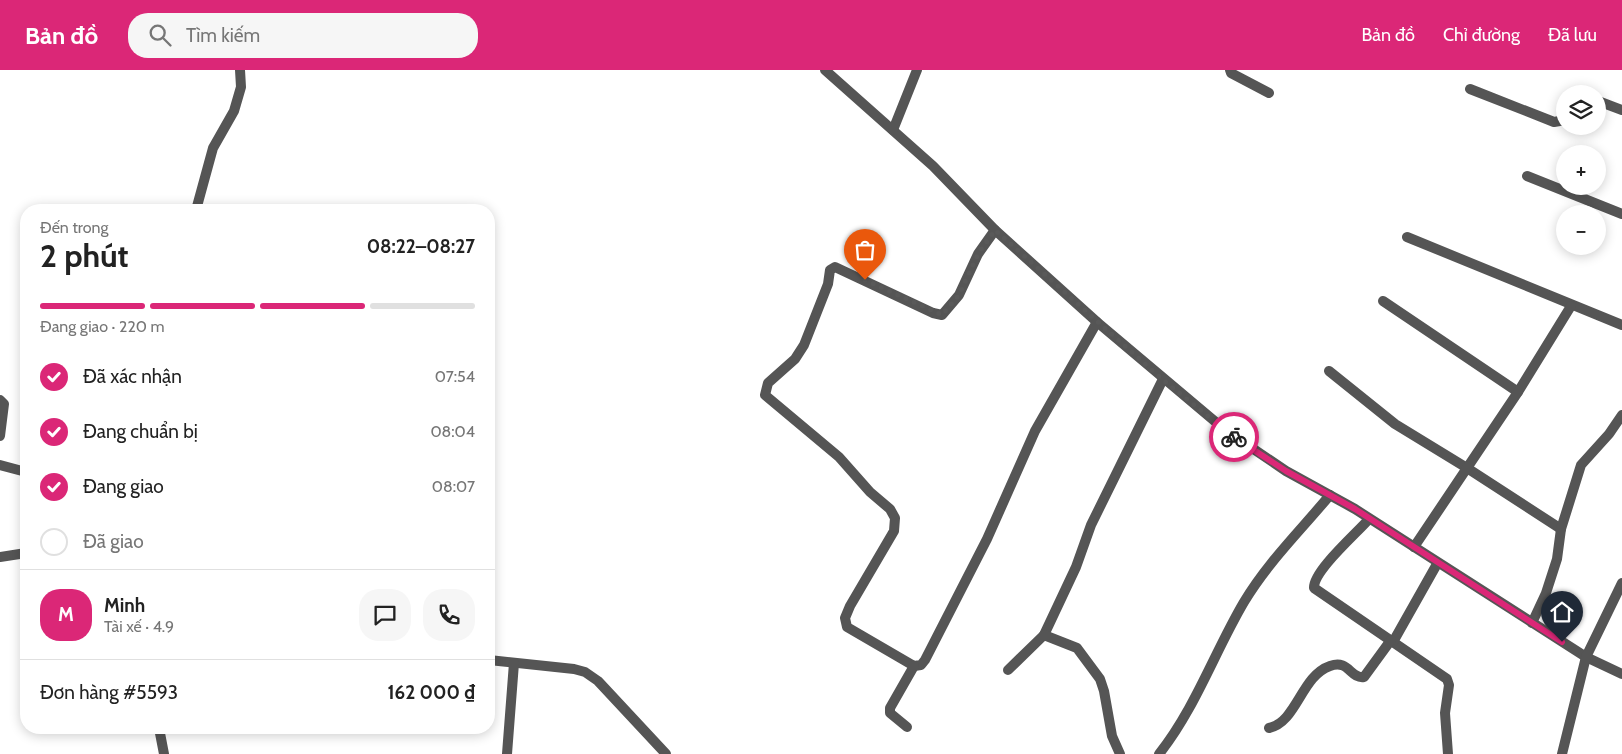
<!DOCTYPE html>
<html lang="vi">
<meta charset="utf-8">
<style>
body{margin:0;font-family:Cabin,sans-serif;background:#f6f6f6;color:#222;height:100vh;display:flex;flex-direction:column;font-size:19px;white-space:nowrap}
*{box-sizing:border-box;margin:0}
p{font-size:16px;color:#767676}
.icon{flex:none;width:28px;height:28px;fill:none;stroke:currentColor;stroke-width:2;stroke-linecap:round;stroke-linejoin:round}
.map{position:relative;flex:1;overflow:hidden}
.drawer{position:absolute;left:20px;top:134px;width:475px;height:530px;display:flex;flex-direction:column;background:#fff;border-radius:20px;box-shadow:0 2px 12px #0003}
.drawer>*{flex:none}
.controls{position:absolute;left:1556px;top:15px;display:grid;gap:10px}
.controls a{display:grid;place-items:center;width:50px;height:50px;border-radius:50%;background:#fff;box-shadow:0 2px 12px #0003;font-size:25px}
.pin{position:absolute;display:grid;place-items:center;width:42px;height:42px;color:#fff;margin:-51px -21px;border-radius:50% 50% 50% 0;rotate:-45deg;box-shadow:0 0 5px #0007}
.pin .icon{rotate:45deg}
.courier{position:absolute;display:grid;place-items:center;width:50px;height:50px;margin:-25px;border:4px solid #db2777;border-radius:50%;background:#fff;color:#222;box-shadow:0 1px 6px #0007}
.summary em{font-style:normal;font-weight:800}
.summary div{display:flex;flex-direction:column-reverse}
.summary{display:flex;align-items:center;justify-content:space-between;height:85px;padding:0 20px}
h1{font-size:32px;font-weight:800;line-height:38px}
.bar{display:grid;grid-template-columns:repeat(4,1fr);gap:8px 5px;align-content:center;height:60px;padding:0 20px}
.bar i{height:6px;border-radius:4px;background:#e0e0e0}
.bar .current{background:#db2777}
.bar p{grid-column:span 4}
.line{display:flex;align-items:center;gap:12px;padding:0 20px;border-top:1px solid #e0e0e0}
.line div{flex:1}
.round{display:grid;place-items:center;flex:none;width:52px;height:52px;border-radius:20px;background:#f6f6f6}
ol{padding:0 20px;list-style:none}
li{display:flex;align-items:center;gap:15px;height:55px}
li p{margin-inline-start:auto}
li .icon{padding:5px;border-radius:50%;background:#db2777;color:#fff;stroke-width:4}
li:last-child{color:#767676}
li i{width:28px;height:28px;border:2px solid #e0e0e0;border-radius:50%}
header{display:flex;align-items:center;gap:30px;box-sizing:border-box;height:70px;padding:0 25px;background:#db2777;color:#fff}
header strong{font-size:24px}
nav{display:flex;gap:28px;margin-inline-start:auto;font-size:18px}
.search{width:350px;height:45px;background:#f6f6f6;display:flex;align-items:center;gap:12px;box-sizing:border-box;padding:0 18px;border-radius:20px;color:#767676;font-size:19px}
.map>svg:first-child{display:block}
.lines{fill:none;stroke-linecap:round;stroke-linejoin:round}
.minor{stroke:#555;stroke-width:10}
.done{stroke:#595959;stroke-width:5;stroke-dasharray:0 9}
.route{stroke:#db2777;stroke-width:6}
</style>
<header>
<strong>Bản đồ</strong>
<div class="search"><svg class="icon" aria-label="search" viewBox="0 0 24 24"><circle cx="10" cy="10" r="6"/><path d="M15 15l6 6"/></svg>Tìm kiếm</div>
<nav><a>Bản đồ</a><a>Chỉ đường</a><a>Đã lưu</a></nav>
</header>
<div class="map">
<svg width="1622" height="684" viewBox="0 0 1622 684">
<rect width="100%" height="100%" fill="#fff"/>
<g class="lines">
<g class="minor">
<path d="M825 0 933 96 995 160 1097 252 1224 359 1286 401 1355 439 1586 587 1622 604"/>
<path d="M1230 0 1231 3 1269 23"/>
<path d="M1470 19 1554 52 1565 50"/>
<path d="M1598 31 1622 40"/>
<path d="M893 60 917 0"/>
<path d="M1527 106 1622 144"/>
<path d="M196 140 213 78 234 41 241 17 240 0"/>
<path d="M995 160 978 184 959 225 942 245 933 243 835 197 830 200 828 214 804 275 795 289 768 313 765 325 839 387 870 422 890 439 895 448 894 461 850 536 845 548 847 557 914 596 921 595 925 590 987 469 1035 361 1097 252"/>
<path d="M1407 167 1622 255"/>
<path d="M1383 231 1518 322"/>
<path d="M1329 301 1395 354 1467 398 1561 459"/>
<path d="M0 330 4 334 0 366"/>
<path d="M0 395 26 402"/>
<path d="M1369 449C1357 463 1313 501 1314 518L1447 609 1449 615 1445 643 1448 684"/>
<path d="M1414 477 1518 322 1571 236"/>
<path d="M0 487 26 483"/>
<path d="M1532 553 1546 523 1557 489 1561 459 1581 395 1609 364 1622 345"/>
<path d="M1044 565 1076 497 1091 455 1163 309"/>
<path d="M1393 572 1437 494"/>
<path d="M489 590 574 599 585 602 598 611 666 684"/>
<path d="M1008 600 1044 565 1077 578 1100 609 1104 621 1112 666 1120 684"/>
<path d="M907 657 890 643V638L914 596"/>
<path d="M159 658 164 684"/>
<path d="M1269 658C1297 652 1301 606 1330 596 1349 589 1350 609 1364 607L1391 570"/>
<path d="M507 684 514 593"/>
<path d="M1159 684C1195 639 1215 581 1244 532 1268 492 1301 460 1330 425"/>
<path d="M1562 684 1586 587 1622 513"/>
</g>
</g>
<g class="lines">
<path class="done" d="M865 210 942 245 959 225 978 184 995 160 1163 310 1234 367"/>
<path class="route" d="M1234 367 1286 401 1355 439 1562 572"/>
</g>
</svg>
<div class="controls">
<a><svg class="icon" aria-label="layers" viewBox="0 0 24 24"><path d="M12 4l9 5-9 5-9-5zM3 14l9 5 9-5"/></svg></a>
<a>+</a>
<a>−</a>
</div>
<div class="pin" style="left:865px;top:210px;background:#ea580c"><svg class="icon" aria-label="bag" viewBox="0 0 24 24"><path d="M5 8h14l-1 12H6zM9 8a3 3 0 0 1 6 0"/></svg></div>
<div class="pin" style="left:1562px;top:572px;background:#1f2937"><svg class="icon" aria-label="home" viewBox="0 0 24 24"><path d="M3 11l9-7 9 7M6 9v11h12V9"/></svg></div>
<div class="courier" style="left:1234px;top:367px"><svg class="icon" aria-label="bike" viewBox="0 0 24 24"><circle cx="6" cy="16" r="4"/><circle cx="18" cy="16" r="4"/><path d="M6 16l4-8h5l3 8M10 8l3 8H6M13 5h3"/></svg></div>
<section class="drawer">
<div class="summary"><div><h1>2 phút</h1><p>Đến trong</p></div><em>08:22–08:27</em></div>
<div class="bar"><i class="current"></i><i class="current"></i><i class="current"></i><i></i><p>Đang giao · 220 m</p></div>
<ol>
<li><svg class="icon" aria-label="check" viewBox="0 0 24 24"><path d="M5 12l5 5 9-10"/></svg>Đã xác nhận<p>07:54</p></li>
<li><svg class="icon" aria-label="check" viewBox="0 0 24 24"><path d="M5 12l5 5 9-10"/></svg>Đang chuẩn bị<p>08:04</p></li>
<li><svg class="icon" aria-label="check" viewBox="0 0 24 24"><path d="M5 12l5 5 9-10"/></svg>Đang giao<p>08:07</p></li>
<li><i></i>Đã giao</li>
</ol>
<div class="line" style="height:90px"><b class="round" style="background:#db2777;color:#fff">M</b><div><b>Minh</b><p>Tài xế · 4.9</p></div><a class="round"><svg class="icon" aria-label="chat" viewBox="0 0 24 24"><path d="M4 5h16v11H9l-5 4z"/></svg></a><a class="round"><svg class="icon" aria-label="phone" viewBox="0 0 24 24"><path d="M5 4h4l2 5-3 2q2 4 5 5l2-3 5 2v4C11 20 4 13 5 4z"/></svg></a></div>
<div class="line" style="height:65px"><div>Đơn hàng #5593</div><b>162 000 ₫</b></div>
</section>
</div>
